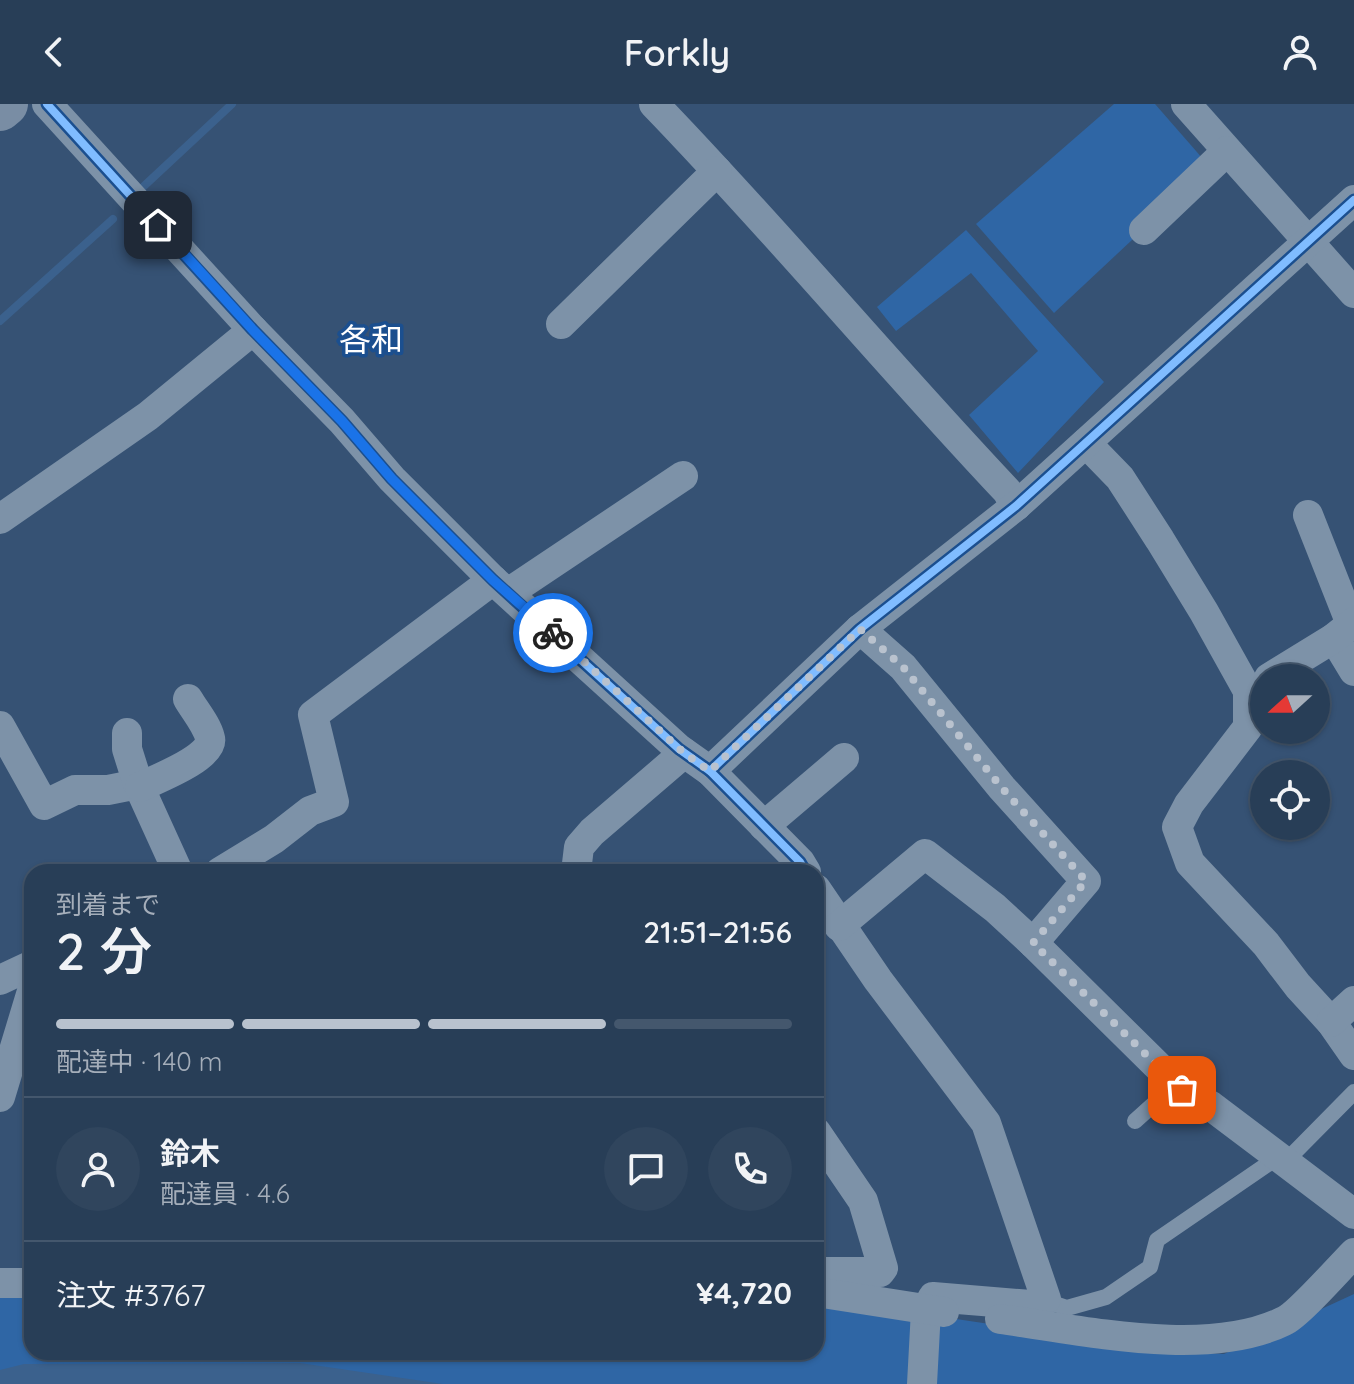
<!DOCTYPE html>
<html lang="ja">
<meta charset="utf-8">
<style>
body{margin:0;font-family:Quicksand,"Noto Sans JP",sans-serif;background:#30455d;color:#f1f3f6;height:100vh;display:flex;flex-direction:column;font-size:30px;white-space:nowrap}
*{box-sizing:border-box;margin:0}
p{font-size:26px;color:#a5aeba}
.icon{flex:none;width:44px;height:44px;fill:none;stroke:currentColor;stroke-width:2;stroke-linecap:round;stroke-linejoin:round}
.map{position:relative;flex:1;overflow:hidden}
.details{position:absolute;left:24px;top:760px;width:800px;height:496px;display:flex;flex-direction:column;background:#283e57;border-radius:24px;box-shadow:0 2px 6px #0004,0 0 0 2px #44576d}
.details>*{flex:none}
.needle{width:52px;rotate:249deg}
.fabs{position:absolute;left:1250px;top:560px;display:grid;gap:16px}
.fabs a{display:grid;place-items:center;width:80px;height:80px;border-radius:50%;background:#283e57;box-shadow:0 2px 6px #0004,0 0 0 2px #44576d;font-size:40px}
.pin{position:absolute;display:grid;place-items:center;width:68px;height:68px;color:#fff;margin:-34px;border-radius:16px;box-shadow:0 4px 12px #0006}
.courier{position:absolute;display:grid;place-items:center;width:80px;height:80px;margin:-40px;border:6px solid #1a73e8;border-radius:50%;background:#fff;color:#222;box-shadow:0 2px 10px #0007}
.head em{font-style:normal;font-weight:600}
.head div{display:flex;flex-direction:column-reverse}
.head{display:flex;align-items:center;justify-content:space-between;height:136px;padding:0 32px}
h1{font-size:52px;font-weight:600;line-height:60px}
.bar{display:grid;grid-template-columns:repeat(4,1fr);gap:12px 8px;align-content:center;height:96px;padding:0 32px}
.bar i{height:10px;border-radius:6px;background:#44576d}
.bar .selected{background:#b9c2ce}
.bar p{grid-column:span 4}
.line{display:flex;align-items:center;gap:20px;padding:0 32px;border-top:2px solid #44576d}
.line div{flex:1}
.round{display:grid;place-items:center;flex:none;width:84px;height:84px;border-radius:42px;background:#30455d}
header{display:flex;justify-content:space-between;align-items:center;height:104px;padding:0 32px;background:#283e57;font-size:36px;font-weight:600}
.map>svg:first-child{display:block}
.green{fill:#2f66a5}
.water{fill:#3b618d}
.lines{fill:none;stroke-linecap:round;stroke-linejoin:round}
.stream{stroke:#3b618d;stroke-width:8}
.lane{stroke:#7d92a8;stroke-width:16}
.street{stroke:#7d92a8;stroke-width:30}
.secondary{stroke:#798da4;stroke-width:44}
.cycleway-casing{stroke:#1b4f8f;stroke-width:13}
.cycleway{stroke:#80bcff;stroke-width:8}
.done{stroke:#b9c2ce;stroke-width:8;stroke-dasharray:0 14.4}
.route{stroke:#1a73e8;stroke-width:10}
.labels{text-anchor:middle;dominant-baseline:central;stroke-width:7;stroke-linejoin:round;paint-order:stroke}
.quarter-label{font-size:32px;fill:#fff;stroke:#1b4f8f}
</style>
<header><svg class="icon" aria-label="back" viewBox="0 0 24 24"><path d="M15 5l-7 7 7 7"/></svg>Forkly<svg class="icon" aria-label="person" viewBox="0 0 24 24"><circle cx="12" cy="8" r="4"/><path d="M4 21q1-7 8-7t8 7"/></svg></header>
<div class="map">
<svg width="1354" height="1280" viewBox="0 0 1354 1280">
<rect width="100%" height="100%" fill="#365274"/>
<g class="green">
<path d="M1114 0H1155L1210 63 1054 209 976 120Z"/>
<path d="M966 126 1104 278 1018 369 969 311 1038 247 971 169 896 227 877 203Z"/>
<path d="M32 1181V1248H816V1194L1178 1248 1224 1250 1354 1190V1280H0V1182Z"/>
</g>
<path class="water" d="M300 1259 443 1280H0V1266L24 1260Z"/>
<g class="lines">
<g class="stream">
<path d="M144 82 232 0"/>
<path d="M0 217 113 115"/>
</g>
<g class="lane">
<path d="M1135 1017 1176 980"/>
<path d="M1285 1058 1354 988"/>
<path d="M1043 1196 1067 1204 1106 1193 1150 1163 1157 1136 1278 1053"/>
</g>
<g class="street">
<path d="M47 0 253 226 342 317 392 375 493 476 679 645 710 667 800 758 806 768"/>
<path d="M654 0C775 125 887 260 1007 387L1016 402"/>
<path d="M1186 0 1354 189"/>
<path d="M1144 126 1227 47"/>
<path d="M561 220 717 67"/>
<path d="M1086 339 1120 374 1160 436 1204 508 1248 587V623L1189 700 1177 723 1190 759 1266 840 1298 882 1331 918 1354 951"/>
<path d="M1308 411 1351 520"/>
<path d="M0 415 148 312 253 226"/>
<path d="M508 489 683 372"/>
<path d="M860 525 903 563 1002 684 1086 777 1033 839"/>
<path d="M1334 534 1354 567"/>
<path d="M1269 574 1334 534 1354 518"/>
<path d="M0 622 44 701 75 686H108L138 680 178 768"/>
<path d="M127 629V645L138 680"/>
<path d="M710 667 860 525 1016 402 1354 96"/>
<path d="M140 683C154 676 215 653 210 634 207 621 195 607 188 595"/>
<path d="M764 722 844 654"/>
<path d="M220 768 274 735 310 707 334 698 313 611 493 476"/>
<path d="M576 768 579 743 592 728 684 649"/>
<path d="M816 785 878 876 986 1019 1046 1195 1031 1201 933 1193 926 1206 922 1280"/>
<path d="M839 822 925 750 995 804 1033 839 1182 986 1211 1002 1354 1110"/>
<path d="M0 876 32 861"/>
<path d="M1331 918 1354 897"/>
<path d="M0 993 32 887"/>
<path d="M816 1028 863 1097 883 1164 880 1168H816"/>
<path d="M0 1179H32"/>
<path d="M816 1188 944 1208"/>
<path d="M1000 1215C1083 1226 1207 1255 1284 1217 1298 1211 1340 1163 1354 1149"/>
</g>
<path class="secondary" d="M0 5 6 0"/>
<defs>
<g id="cycleway">
<path d="M47 0 253 226 342 317 392 375 493 476 679 645 710 667 800 758 806 768"/>
<path d="M710 667 860 525 1016 402 1354 96"/>
</g>
</defs>
<use href="#cycleway" class="cycleway-casing"/>
<use href="#cycleway" class="cycleway"/>
</g>
<g class="lines">
<path class="done" d="M553 529 684 649 710 667 860 525 903 563 1002 684 1086 777 1033 839 1182 986"/>
<path class="route" d="M158 121 253 226 342 317 392 375 493 476 553 529"/>
</g>
<g class="labels">
<g class="quarter-label">
<text x="371" y="235">各和</text>
</g>
</g>
</svg>
<div class="fabs">
<a><svg class="needle" viewBox="-14 -14 28 28"><path d="M0-13l5 13h-10z" fill="#e53935"/><path d="M0 13l5-13h-10z" fill="#a5aeba"/></svg></a>
<a><svg class="icon" aria-label="locate" viewBox="0 0 24 24"><circle cx="12" cy="12" r="6"/><path d="M12 2v4M12 18v4M2 12h4M18 12h4"/></svg></a>
</div>
<div class="pin" style="left:1182px;top:986px;background:#ea580c"><svg class="icon" aria-label="bag" viewBox="0 0 24 24"><path d="M5 8h14l-1 12H6zM9 8a3 3 0 0 1 6 0"/></svg></div>
<div class="pin" style="left:158px;top:121px;background:#1f2937"><svg class="icon" aria-label="home" viewBox="0 0 24 24"><path d="M3 11l9-7 9 7M6 9v11h12V9"/></svg></div>
<div class="courier" style="left:553px;top:529px"><svg class="icon" aria-label="bike" viewBox="0 0 24 24"><circle cx="6" cy="16" r="4"/><circle cx="18" cy="16" r="4"/><path d="M6 16l4-8h5l3 8M10 8l3 8H6M13 5h3"/></svg></div>
<section class="details">
<div class="head"><div><h1>2 分</h1><p>到着まで</p></div><em>21:51–21:56</em></div>
<div class="bar"><i class="selected"></i><i class="selected"></i><i class="selected"></i><i></i><p>配達中 · 140 m</p></div>
<div class="line" style="height:144px"><a class="round"><svg class="icon" aria-label="person" viewBox="0 0 24 24"><circle cx="12" cy="8" r="4"/><path d="M4 21q1-7 8-7t8 7"/></svg></a><div><b>鈴木</b><p>配達員 · 4.6</p></div><a class="round"><svg class="icon" aria-label="chat" viewBox="0 0 24 24"><path d="M4 5h16v11H9l-5 4z"/></svg></a><a class="round"><svg class="icon" aria-label="phone" viewBox="0 0 24 24"><path d="M5 4h4l2 5-3 2q2 4 5 5l2-3 5 2v4C11 20 4 13 5 4z"/></svg></a></div>
<div class="line" style="height:104px"><div>注文 #3767</div><b>¥4,720</b></div>
</section>
</div>
